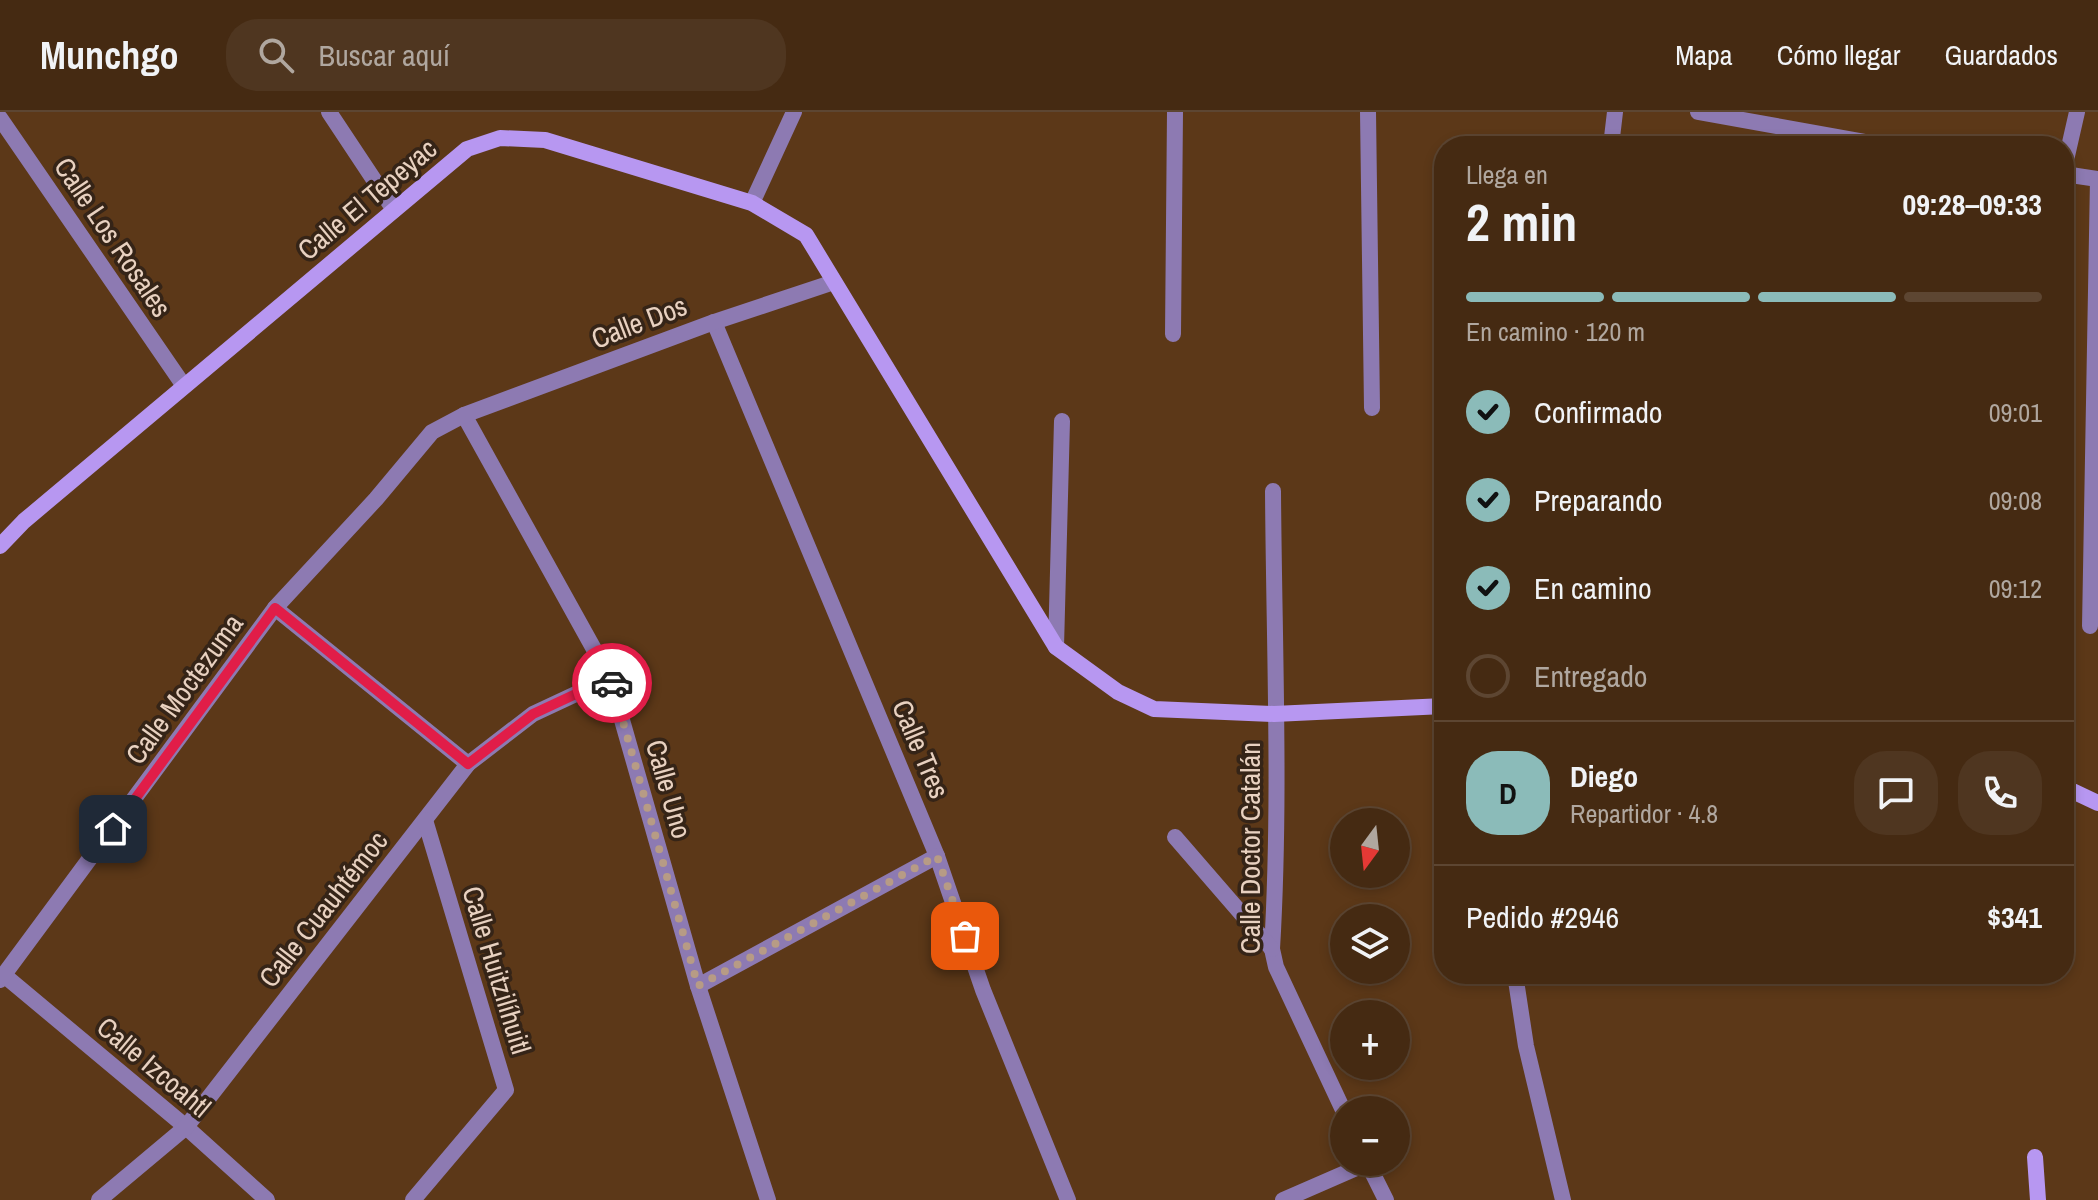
<!DOCTYPE html>
<html lang="es">
<meta charset="utf-8">
<style>
body{margin:0;font-family:"Archivo Narrow",sans-serif;background:#4f3620;color:#f1f3f6;height:100vh;display:flex;flex-direction:column;font-size:30px;white-space:nowrap}
*{box-sizing:border-box;margin:0}
p{font-size:26px;color:#b0a79f}
.icon{flex:none;width:44px;height:44px;fill:none;stroke:currentColor;stroke-width:2;stroke-linecap:round;stroke-linejoin:round}
.map{position:relative;flex:1;overflow:hidden}
.side{position:absolute;left:1434px;top:24px;width:640px;height:848px;display:flex;flex-direction:column;background:#452a12;border-radius:32px;box-shadow:0 4px 12px #0003,0 0 0 2px #5d4632}
.side>*{flex:none}
.needle{width:52px;rotate:195deg}
.buttons{position:absolute;left:1330px;top:696px;display:grid;gap:16px}
.buttons a{display:grid;place-items:center;width:80px;height:80px;border-radius:50%;background:#452a12;box-shadow:0 4px 12px #0003,0 0 0 2px #5d4632;font-size:40px}
.pin{position:absolute;display:grid;place-items:center;width:68px;height:68px;color:#fff;margin:-34px;border-radius:16px;box-shadow:0 4px 12px #0006}
.courier{position:absolute;display:grid;place-items:center;width:80px;height:80px;margin:-40px;border:6px solid #e11d48;border-radius:50%;background:#fff;color:#222;box-shadow:0 2px 10px #0007}
.head em{font-style:normal;font-weight:800}
.head div{display:flex;flex-direction:column-reverse}
.head{display:flex;align-items:center;justify-content:space-between;height:136px;padding:0 32px}
h1{font-size:52px;font-weight:800;line-height:60px}
.bar{display:grid;grid-template-columns:repeat(4,1fr);gap:12px 8px;align-content:center;height:96px;padding:0 32px}
.bar i{height:10px;border-radius:6px;background:#5d4632}
.bar .on{background:#8bbbb9}
.bar p{grid-column:span 4}
.line{display:flex;align-items:center;gap:20px;padding:0 32px;border-top:2px solid #5d4632}
.line div{flex:1}
.round{display:grid;place-items:center;flex:none;width:84px;height:84px;border-radius:32px;background:#4f3620}
ol{padding:0 32px;list-style:none}
li{display:flex;align-items:center;gap:24px;height:88px}
li p{margin-inline-start:auto}
li .icon{padding:8px;border-radius:50%;background:#8bbbb9;color:#111;stroke-width:4}
li:last-child{color:#b0a79f}
li i{width:44px;height:44px;border:4px solid #5d4632;border-radius:50%}
header{display:flex;align-items:center;gap:48px;box-sizing:border-box;height:112px;padding:0 40px;background:#452a12;border-bottom:2px solid #5d4632}
header strong{font-size:38px}
nav{display:flex;gap:44px;margin-inline-start:auto;font-size:28px}
.search{width:560px;height:72px;background:#4f3620;display:flex;align-items:center;gap:20px;box-sizing:border-box;padding:0 28px;border-radius:32px;color:#b0a79f;font-size:30px}
.map>svg:first-child{display:block}
.lines{fill:none;stroke-linecap:round;stroke-linejoin:round}
.street{stroke:#8d7ab2;stroke-width:16}
.secondary{stroke:#b797f1;stroke-width:16}
.done{stroke:#b79b85;stroke-width:8;stroke-dasharray:0 14.4}
.route{stroke:#e11d48;stroke-width:10}
.labels{text-anchor:middle;dominant-baseline:central;stroke-width:7;stroke-linejoin:round;paint-order:stroke}
.street-label{font-size:28px;fill:#e8d1c0;stroke:#352417}
</style>
<header>
<strong>Munchgo</strong>
<div class="search"><svg class="icon" aria-label="search" viewBox="0 0 24 24"><circle cx="10" cy="10" r="6"/><path d="M15 15l6 6"/></svg>Buscar aquí</div>
<nav><a>Mapa</a><a>Cómo llegar</a><a>Guardados</a></nav>
</header>
<div class="map">
<svg width="2098" height="1088" viewBox="0 0 2098 1088">
<rect width="100%" height="100%" fill="#5c3818"/>
<g class="lines">
<g class="street">
<path d="M329 0 394 98"/>
<path d="M1368 0 1372 296"/>
<path d="M1698 0 1888 34"/>
<path d="M0 6 184 274"/>
<path d="M1611 34 1615 0"/>
<path d="M2064 57 2077 0"/>
<path d="M2064 62 2098 67"/>
<path d="M752 91 794 0"/>
<path d="M714 210 937 744 983 878 1068 1088"/>
<path d="M1173 222 1175 0"/>
<path d="M464 303 610 566 698 874 768 1088"/>
<path d="M1273 379C1274 532 1281 685 1272 837L1276 855 1344 1000"/>
<path d="M275 496 468 652"/>
<path d="M2090 514 2098 67"/>
<path d="M1056 535 1062 309"/>
<path d="M1175 725 1272 837"/>
<path d="M1515 862 1526 934 1563 1088"/>
<path d="M5 864 186 1015 267 1088"/>
<path d="M0 868 275 496 376 387 432 320 464 303 714 210 834 170"/>
<path d="M698 874 937 744"/>
<path d="M1367 1050 1386 1088"/>
<path d="M99 1088 186 1015 468 652 533 602 610 566"/>
<path d="M413 1088 506 978 425 708"/>
<path d="M1283 1088 1368 1051"/>
</g>
<g class="secondary">
<path d="M0 434 24 409 467 37 500 26 545 28 752 91 806 123 1056 535 1118 580 1154 597 1274 602 1444 594"/>
<path d="M2064 675 2098 691"/>
<path d="M2035 1045 2038 1088"/>
</g>
</g>
<g class="lines">
<path class="done" d="M612 571 698 874 937 744 965 824"/>
<path class="route" d="M113 717 275 496 468 652 533 602 610 566 612 571"/>
</g>
<g class="labels">
<g class="street-label">
<text transform="translate(367 87) rotate(-40)">Calle El Tepeyac</text>
<text transform="translate(113 125) rotate(56)">Calle Los Rosales</text>
<text transform="translate(639 210) rotate(-21)">Calle Dos</text>
<text transform="translate(184 577) rotate(-54)">Calle Moctezuma</text>
<text transform="translate(921 637) rotate(67)">Calle Tres</text>
<text transform="translate(669 677) rotate(74)">Calle Uno</text>
<text transform="translate(1250 736) rotate(-90)">Calle Doctor Catalán</text>
<text transform="translate(323 797) rotate(-52)">Calle Cuauhtémoc</text>
<text transform="translate(497 858) rotate(73)">Calle Huitzilíhuitl</text>
<text transform="translate(154 955) rotate(40)">Calle Izcoahtl</text>
</g>
</g>
</svg>
<div class="buttons">
<a><svg class="needle" viewBox="-14 -14 28 28"><path d="M0-13l5 13h-10z" fill="#e53935"/><path d="M0 13l5-13h-10z" fill="#b0a79f"/></svg></a>
<a><svg class="icon" aria-label="layers" viewBox="0 0 24 24"><path d="M12 4l9 5-9 5-9-5zM3 14l9 5 9-5"/></svg></a>
<a>+</a>
<a>−</a>
</div>
<div class="pin" style="left:965px;top:824px;background:#ea580c"><svg class="icon" aria-label="bag" viewBox="0 0 24 24"><path d="M5 8h14l-1 12H6zM9 8a3 3 0 0 1 6 0"/></svg></div>
<div class="pin" style="left:113px;top:717px;background:#1f2937"><svg class="icon" aria-label="home" viewBox="0 0 24 24"><path d="M3 11l9-7 9 7M6 9v11h12V9"/></svg></div>
<div class="courier" style="left:612px;top:571px"><svg class="icon" aria-label="car" viewBox="0 0 24 24"><path d="M5 17H2v-5l4-1 3-4h7l3 4 3 1v5h-3M9 17h6M6 11h13"/><circle cx="7" cy="17" r="2"/><circle cx="17" cy="17" r="2"/></svg></div>
<section class="side">
<div class="head"><div><h1>2 min</h1><p>Llega en</p></div><em>09:28–09:33</em></div>
<div class="bar"><i class="on"></i><i class="on"></i><i class="on"></i><i></i><p>En camino · 120 m</p></div>
<ol>
<li><svg class="icon" aria-label="check" viewBox="0 0 24 24"><path d="M5 12l5 5 9-10"/></svg>Confirmado<p>09:01</p></li>
<li><svg class="icon" aria-label="check" viewBox="0 0 24 24"><path d="M5 12l5 5 9-10"/></svg>Preparando<p>09:08</p></li>
<li><svg class="icon" aria-label="check" viewBox="0 0 24 24"><path d="M5 12l5 5 9-10"/></svg>En camino<p>09:12</p></li>
<li><i></i>Entregado</li>
</ol>
<div class="line" style="height:144px"><b class="round" style="background:#8bbbb9;color:#111">D</b><div><b>Diego</b><p>Repartidor · 4.8</p></div><a class="round"><svg class="icon" aria-label="chat" viewBox="0 0 24 24"><path d="M4 5h16v11H9l-5 4z"/></svg></a><a class="round"><svg class="icon" aria-label="phone" viewBox="0 0 24 24"><path d="M5 4h4l2 5-3 2q2 4 5 5l2-3 5 2v4C11 20 4 13 5 4z"/></svg></a></div>
<div class="line" style="height:104px"><div>Pedido #2946</div><b>$341</b></div>
</section>
</div>
